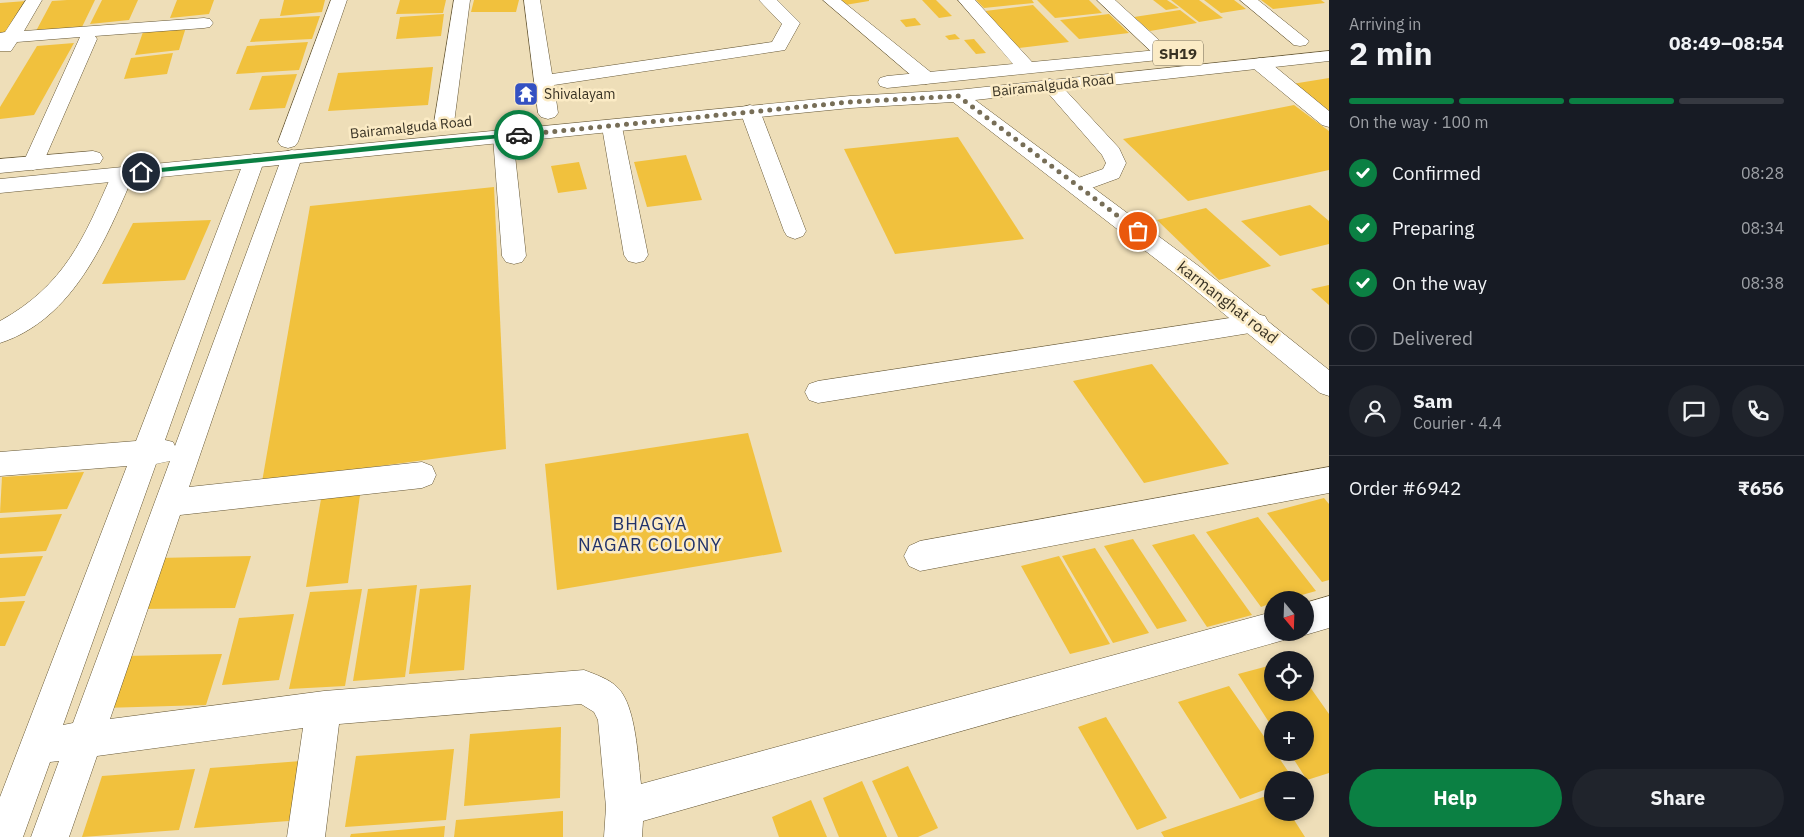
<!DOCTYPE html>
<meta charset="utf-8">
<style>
body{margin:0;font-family:"IBM Plex Sans",sans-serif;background:#20242c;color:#f1f3f6;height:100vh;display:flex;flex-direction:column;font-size:19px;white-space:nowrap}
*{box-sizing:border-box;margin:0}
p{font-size:16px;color:#9ea1a6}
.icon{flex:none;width:28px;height:28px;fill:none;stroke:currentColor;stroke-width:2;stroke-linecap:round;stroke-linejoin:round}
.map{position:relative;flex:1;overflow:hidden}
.side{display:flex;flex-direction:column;background:#171b24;width:475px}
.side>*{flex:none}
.needle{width:32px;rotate:161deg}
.controls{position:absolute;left:1264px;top:591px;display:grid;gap:10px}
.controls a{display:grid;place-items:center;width:50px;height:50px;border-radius:50%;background:#171b24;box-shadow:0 2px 8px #0003;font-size:25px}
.pin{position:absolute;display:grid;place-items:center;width:42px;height:42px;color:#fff;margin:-21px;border:2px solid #fff;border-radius:50%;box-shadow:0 1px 5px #0007}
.courier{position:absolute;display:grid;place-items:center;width:50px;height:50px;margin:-25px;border:4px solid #0b8043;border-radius:50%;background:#fff;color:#222;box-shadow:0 1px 6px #0007}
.overview em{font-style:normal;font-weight:800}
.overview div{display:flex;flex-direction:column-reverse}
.overview{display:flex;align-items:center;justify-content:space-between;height:85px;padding:0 20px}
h1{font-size:32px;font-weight:800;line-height:38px}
.bar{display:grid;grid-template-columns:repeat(4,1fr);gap:8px 5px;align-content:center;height:60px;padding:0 20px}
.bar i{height:6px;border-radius:4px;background:#363941}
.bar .on{background:#0b8043}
.bar p{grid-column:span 4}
.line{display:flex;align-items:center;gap:12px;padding:0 20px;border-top:1px solid #363941}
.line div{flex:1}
.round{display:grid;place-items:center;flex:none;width:52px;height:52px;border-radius:26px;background:#20242c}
ol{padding:0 20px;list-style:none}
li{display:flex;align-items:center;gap:15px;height:55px}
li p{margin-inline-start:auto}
li .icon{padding:5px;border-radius:50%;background:#0b8043;color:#fff;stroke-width:4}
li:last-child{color:#9ea1a6}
li i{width:28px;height:28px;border:2px solid #363941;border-radius:50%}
.primary-button{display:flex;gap:10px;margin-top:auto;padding:10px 20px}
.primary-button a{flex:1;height:58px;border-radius:30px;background:#0b8043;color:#fff;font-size:20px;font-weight:800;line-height:58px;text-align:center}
.primary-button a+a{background:#20242c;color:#f1f3f6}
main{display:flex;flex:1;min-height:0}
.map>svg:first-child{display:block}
.building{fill:#f1c13d}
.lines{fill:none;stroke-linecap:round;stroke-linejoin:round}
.minor-casing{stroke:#665837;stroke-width:1}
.major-casing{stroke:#665837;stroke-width:1}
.minor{fill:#fff;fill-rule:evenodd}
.major{fill:#fff;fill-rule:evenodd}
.route{fill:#0b8043}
.done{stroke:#776e57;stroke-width:5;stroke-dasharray:0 9}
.labels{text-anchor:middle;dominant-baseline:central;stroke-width:5;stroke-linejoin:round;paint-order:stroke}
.far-street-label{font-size:14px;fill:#373123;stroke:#fbebc5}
.far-poi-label{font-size:14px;fill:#373123;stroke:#fbebc5;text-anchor:start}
.shield{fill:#fbebc5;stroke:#726954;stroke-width:1}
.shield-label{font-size:15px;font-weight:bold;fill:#373123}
.street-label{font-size:16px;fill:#373123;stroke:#fbebc5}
.neighbourhood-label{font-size:18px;letter-spacing:1px;fill:#21326a;stroke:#fbebc5}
</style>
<main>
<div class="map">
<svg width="1329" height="837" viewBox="0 0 1329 837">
<rect width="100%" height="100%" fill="#eedeb8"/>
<g class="building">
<path d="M67 0H95L82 27 36 31 52 1Z"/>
<path d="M102 0H138L129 20 90 24Z"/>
<path d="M177 0H214L209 14 170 18Z"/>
<path d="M284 0H325L322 12 280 16Z"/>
<path d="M400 0H446L443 13 396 14Z"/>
<path d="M474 0H519L516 12H471Z"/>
<path d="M833 0H869V1L839 6Z"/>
<path d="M922 0H936L952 16 939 18Z"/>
<path d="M976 0H1032L1034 3 984 8Z"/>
<path d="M1037 0H1089L1102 13 1055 18Z"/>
<path d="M1153 0H1167L1179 8 1166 10Z"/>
<path d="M1171 0H1199L1223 18 1199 22Z"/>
<path d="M1204 0H1234L1246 9 1221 13Z"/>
<path d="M1261 0H1321L1325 3 1273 9Z"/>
<path d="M26 1 6 32 0 33V3Z"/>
<path d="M1033 5 1069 42 1019 48 985 11Z"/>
<path d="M1180 10 1197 23 1150 31 1134 17Z"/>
<path d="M444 14 441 36 396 39 400 17Z"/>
<path d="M1109 14 1129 33 1079 39 1060 20Z"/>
<path d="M320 16 312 39 250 42 260 19Z"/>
<path d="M915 18 921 25 906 27 900 20Z"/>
<path d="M186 27 179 50 135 55 143 32Z"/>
<path d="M955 34 960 39 949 40 945 36Z"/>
<path d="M974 39 986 53 976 54 964 40Z"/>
<path d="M308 42 299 70 236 74 247 46Z"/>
<path d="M74 43 34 115 0 119V107L37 46Z"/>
<path d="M173 53 167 74 124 79 131 58Z"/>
<path d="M433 67 428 105 328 111 338 73Z"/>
<path d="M297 74 285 108 249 110 262 76Z"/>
<path d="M1329 78V118L1292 84Z"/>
<path d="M1294 105 1329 131V170L1188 201 1123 139Z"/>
<path d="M958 137 1024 239 895 254 844 149Z"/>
<path d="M686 155 702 200 647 207 634 162Z"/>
<path d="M579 162 587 189 558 193 551 166Z"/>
<path d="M494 187 506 449 262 482 310 206Z"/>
<path d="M1310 205 1329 221V244L1280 256 1241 221Z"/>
<path d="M1206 208 1271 266 1219 280 1157 220Z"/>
<path d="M211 220 185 280 102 284 133 223Z"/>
<path d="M1329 285V305L1311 289Z"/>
<path d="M1152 364 1229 464 1144 483 1073 381Z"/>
<path d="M748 433 782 552 557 590 545 464Z"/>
<path d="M84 472 67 509 0 513 2 477Z"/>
<path d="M360 495 348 583 306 587 321 499Z"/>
<path d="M1324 498 1329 504V580L1322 582 1267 513Z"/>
<path d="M62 514 46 551 0 554V518Z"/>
<path d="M1258 517 1316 591 1284 600H1272V603L1261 607 1206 532Z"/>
<path d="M1194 534 1252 615 1207 627 1152 545Z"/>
<path d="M1133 539 1187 621 1157 629 1104 546Z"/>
<path d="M1095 548 1149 633 1113 643 1062 556Z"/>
<path d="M43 556 25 596 0 598V558Z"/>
<path d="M251 556 235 608 137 609 157 558Z"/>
<path d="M1059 556 1110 644 1070 654 1021 566Z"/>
<path d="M417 585 405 677 353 681 368 589Z"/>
<path d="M471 585 464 670 409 674 420 589Z"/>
<path d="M362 589 345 686 289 689 310 592Z"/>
<path d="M25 601 5 646H0V602Z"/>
<path d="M294 614 279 680 222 685 239 618Z"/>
<path d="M222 654 206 705 103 708 124 656Z"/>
<path d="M1272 665V692H1305V680L1329 714V773L1307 780 1289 752H1305V720H1272V727L1238 674Z"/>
<path d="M1229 686 1272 748V752H1275L1294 780H1272V787L1240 799 1178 702Z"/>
<path d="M1106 717 1167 818 1137 830 1078 727Z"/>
<path d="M561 727 560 798 464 806 470 734Z"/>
<path d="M454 749 446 820 345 827 356 756Z"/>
<path d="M301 761 289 821 194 828 210 768Z"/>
<path d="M908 766 938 828 918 837H898L872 781Z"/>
<path d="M195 769 179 830 82 837 102 776Z"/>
<path d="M862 781 887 837H839L823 798Z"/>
<path d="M1272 794V812H1289L1305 837H1164L1161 832Z"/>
<path d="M811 800 827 837H779L772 817Z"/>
<path d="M563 811V837H454L456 820Z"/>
<path d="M445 826 444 837H350L351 834Z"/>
</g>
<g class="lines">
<defs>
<g id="minor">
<path d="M26 0H42L24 31 204 18 210 19 213 23 210 27 204 28 95 36 97 39 43 163 40 168 33 170 26 168 23 163 80 37 17 42 11 51H0V33L5 32Z"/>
<path d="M331 0H347L298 142 295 146 288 148 281 146 278 142Z"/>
<path d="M454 0H470L454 123 451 127 444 129 437 127 434 123Z"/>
<path d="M524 0H540L552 74 772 42 782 24 759 0H777L800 23 785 50 554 85 558 113 555 117 548 119 541 117 538 113Z"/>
<path d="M823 0H841L933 74 935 78 933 82 926 84 919 82Z"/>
<path d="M1097 0H1115L1171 51 1174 55 1171 59 1165 60 1159 59Z"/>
<path d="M1240 0H1258L1309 41 1306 45 1300 46 1294 45Z"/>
<path d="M1260 58 1267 60 1329 111V127L1322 125 1253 68 1251 64 1253 60Z"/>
<path d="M1050 79 1057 81 1119 148 1126 163 1119 178 1078 193 1070 191 1067 186 1070 181 1103 169 1106 163 1102 155 1041 85 1043 81Z"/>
<path d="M750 105 757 107 760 111 806 231 803 236 795 239 787 236 784 231 740 111 743 107Z"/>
<path d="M612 121 619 123 622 127 648 255 644 261 636 263 628 261 624 255 602 127 605 123Z"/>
<path d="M503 131 510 133 513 137 526 256 522 262 514 264 506 262 502 256 493 137 496 133Z"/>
<path d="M292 150 299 152 302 157 189 487 422 462 432 466 436 475 432 484 422 488 180 515 110 719 324 691 584 670C594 674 610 679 618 688 636 706 638 759 641 784L1272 612V632H1287L1284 640 643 821 642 837H604L606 807 598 720 594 712 581 704 339 724 325 837H287L303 728 97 756 69 837H31L59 761 50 762 23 837H0V797L127 466 0 476V452L136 441 244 161 247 156 254 154 261 156 264 161 165 440 173 442 175 446 282 157 285 152ZM170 461 73 723 63 725 156 464Z"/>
<path d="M123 167 131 169 134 174C106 239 74 319 0 343V321C65 285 84 238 112 174L115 169Z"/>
<path d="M1256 314 1265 316 1269 323 1265 330 1256 332 818 403 809 400 805 392 809 384 818 381Z"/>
<path d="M1329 467V493L920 571 909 566 904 556 909 546 920 541Z"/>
<path d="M1329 596V628L1305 635 1299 632H1305V603Z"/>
</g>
<g id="major">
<path d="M958 0H975L1032 62 1168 49 1174 50 1177 54 1174 58 1168 59 887 88 880 86 878 82 880 78 887 76 1013 64Z"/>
<path d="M1329 51V61L975 100 1200 267 1329 370V396L1320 393 1183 280 953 102 850 108 0 193V179L850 96 957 90Z"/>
<path d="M93 151 100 153 103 158 100 163 0 173V159Z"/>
</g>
</defs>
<use href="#minor" class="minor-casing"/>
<use href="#major" class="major-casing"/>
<use href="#minor" class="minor"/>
<use href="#major" class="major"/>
</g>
<path class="route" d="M519 133 521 136 141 174 138 172 141 170 440 139Z"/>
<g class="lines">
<path class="done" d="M519 135 850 102 958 96 1138 231"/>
</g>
<defs>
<symbol id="temple-square" viewBox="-11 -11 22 22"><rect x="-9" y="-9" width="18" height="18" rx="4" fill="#3451c2" stroke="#fbebc5"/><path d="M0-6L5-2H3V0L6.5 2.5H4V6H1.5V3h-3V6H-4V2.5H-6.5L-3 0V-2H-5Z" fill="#fff"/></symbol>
</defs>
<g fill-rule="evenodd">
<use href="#temple-square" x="512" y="80" width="28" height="28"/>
</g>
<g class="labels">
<g class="far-street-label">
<text transform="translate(1053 85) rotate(-6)">Bairamalguda Road</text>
<text transform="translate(411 127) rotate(-6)">Bairamalguda Road</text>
</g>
<g class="far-poi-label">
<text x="544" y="94">Shivalayam</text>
</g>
<rect class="shield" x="1153" y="40.5" width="50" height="25" rx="4"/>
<g class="shield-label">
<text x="1178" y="53">SH19</text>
</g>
<g class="street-label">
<text transform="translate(1228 302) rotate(38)">karmanghat road</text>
</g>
<g class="neighbourhood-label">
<text x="650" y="523">BHAGYA<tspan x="650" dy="21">NAGAR COLONY</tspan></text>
</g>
</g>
</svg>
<div class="controls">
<a><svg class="needle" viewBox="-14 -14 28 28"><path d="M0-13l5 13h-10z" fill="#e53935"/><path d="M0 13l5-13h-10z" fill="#9ea1a6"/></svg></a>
<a><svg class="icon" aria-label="locate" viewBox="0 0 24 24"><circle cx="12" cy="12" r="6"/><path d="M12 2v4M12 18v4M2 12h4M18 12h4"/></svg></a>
<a>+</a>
<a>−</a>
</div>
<div class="pin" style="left:1138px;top:231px;background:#ea580c"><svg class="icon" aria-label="bag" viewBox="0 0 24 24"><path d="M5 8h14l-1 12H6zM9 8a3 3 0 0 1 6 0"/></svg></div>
<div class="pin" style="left:141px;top:172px;background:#1f2937"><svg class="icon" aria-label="home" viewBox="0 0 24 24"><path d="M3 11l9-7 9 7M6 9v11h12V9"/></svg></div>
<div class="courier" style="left:519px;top:135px"><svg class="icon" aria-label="car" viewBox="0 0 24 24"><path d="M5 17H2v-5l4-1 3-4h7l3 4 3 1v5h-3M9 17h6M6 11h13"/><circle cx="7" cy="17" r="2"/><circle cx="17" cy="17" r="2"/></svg></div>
</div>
<section class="side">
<div class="overview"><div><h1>2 min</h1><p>Arriving in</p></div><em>08:49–08:54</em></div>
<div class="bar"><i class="on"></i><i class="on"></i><i class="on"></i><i></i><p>On the way · 100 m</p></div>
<ol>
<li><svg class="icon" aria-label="check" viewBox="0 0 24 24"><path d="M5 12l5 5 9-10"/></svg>Confirmed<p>08:28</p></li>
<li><svg class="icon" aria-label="check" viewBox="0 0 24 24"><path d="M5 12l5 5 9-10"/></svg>Preparing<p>08:34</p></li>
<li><svg class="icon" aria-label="check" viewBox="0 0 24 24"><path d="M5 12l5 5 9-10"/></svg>On the way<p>08:38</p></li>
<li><i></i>Delivered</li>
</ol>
<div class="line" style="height:90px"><a class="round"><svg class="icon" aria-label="person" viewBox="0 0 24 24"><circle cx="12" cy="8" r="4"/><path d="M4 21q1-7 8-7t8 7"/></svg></a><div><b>Sam</b><p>Courier · 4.4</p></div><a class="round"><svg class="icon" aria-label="chat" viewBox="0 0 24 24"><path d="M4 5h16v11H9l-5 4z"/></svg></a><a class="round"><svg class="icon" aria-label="phone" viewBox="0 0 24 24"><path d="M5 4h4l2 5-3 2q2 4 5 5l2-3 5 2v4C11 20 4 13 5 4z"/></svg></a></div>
<div class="line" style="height:65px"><div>Order #6942</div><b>₹656</b></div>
<div class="primary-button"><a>Help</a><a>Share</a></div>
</section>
</main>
